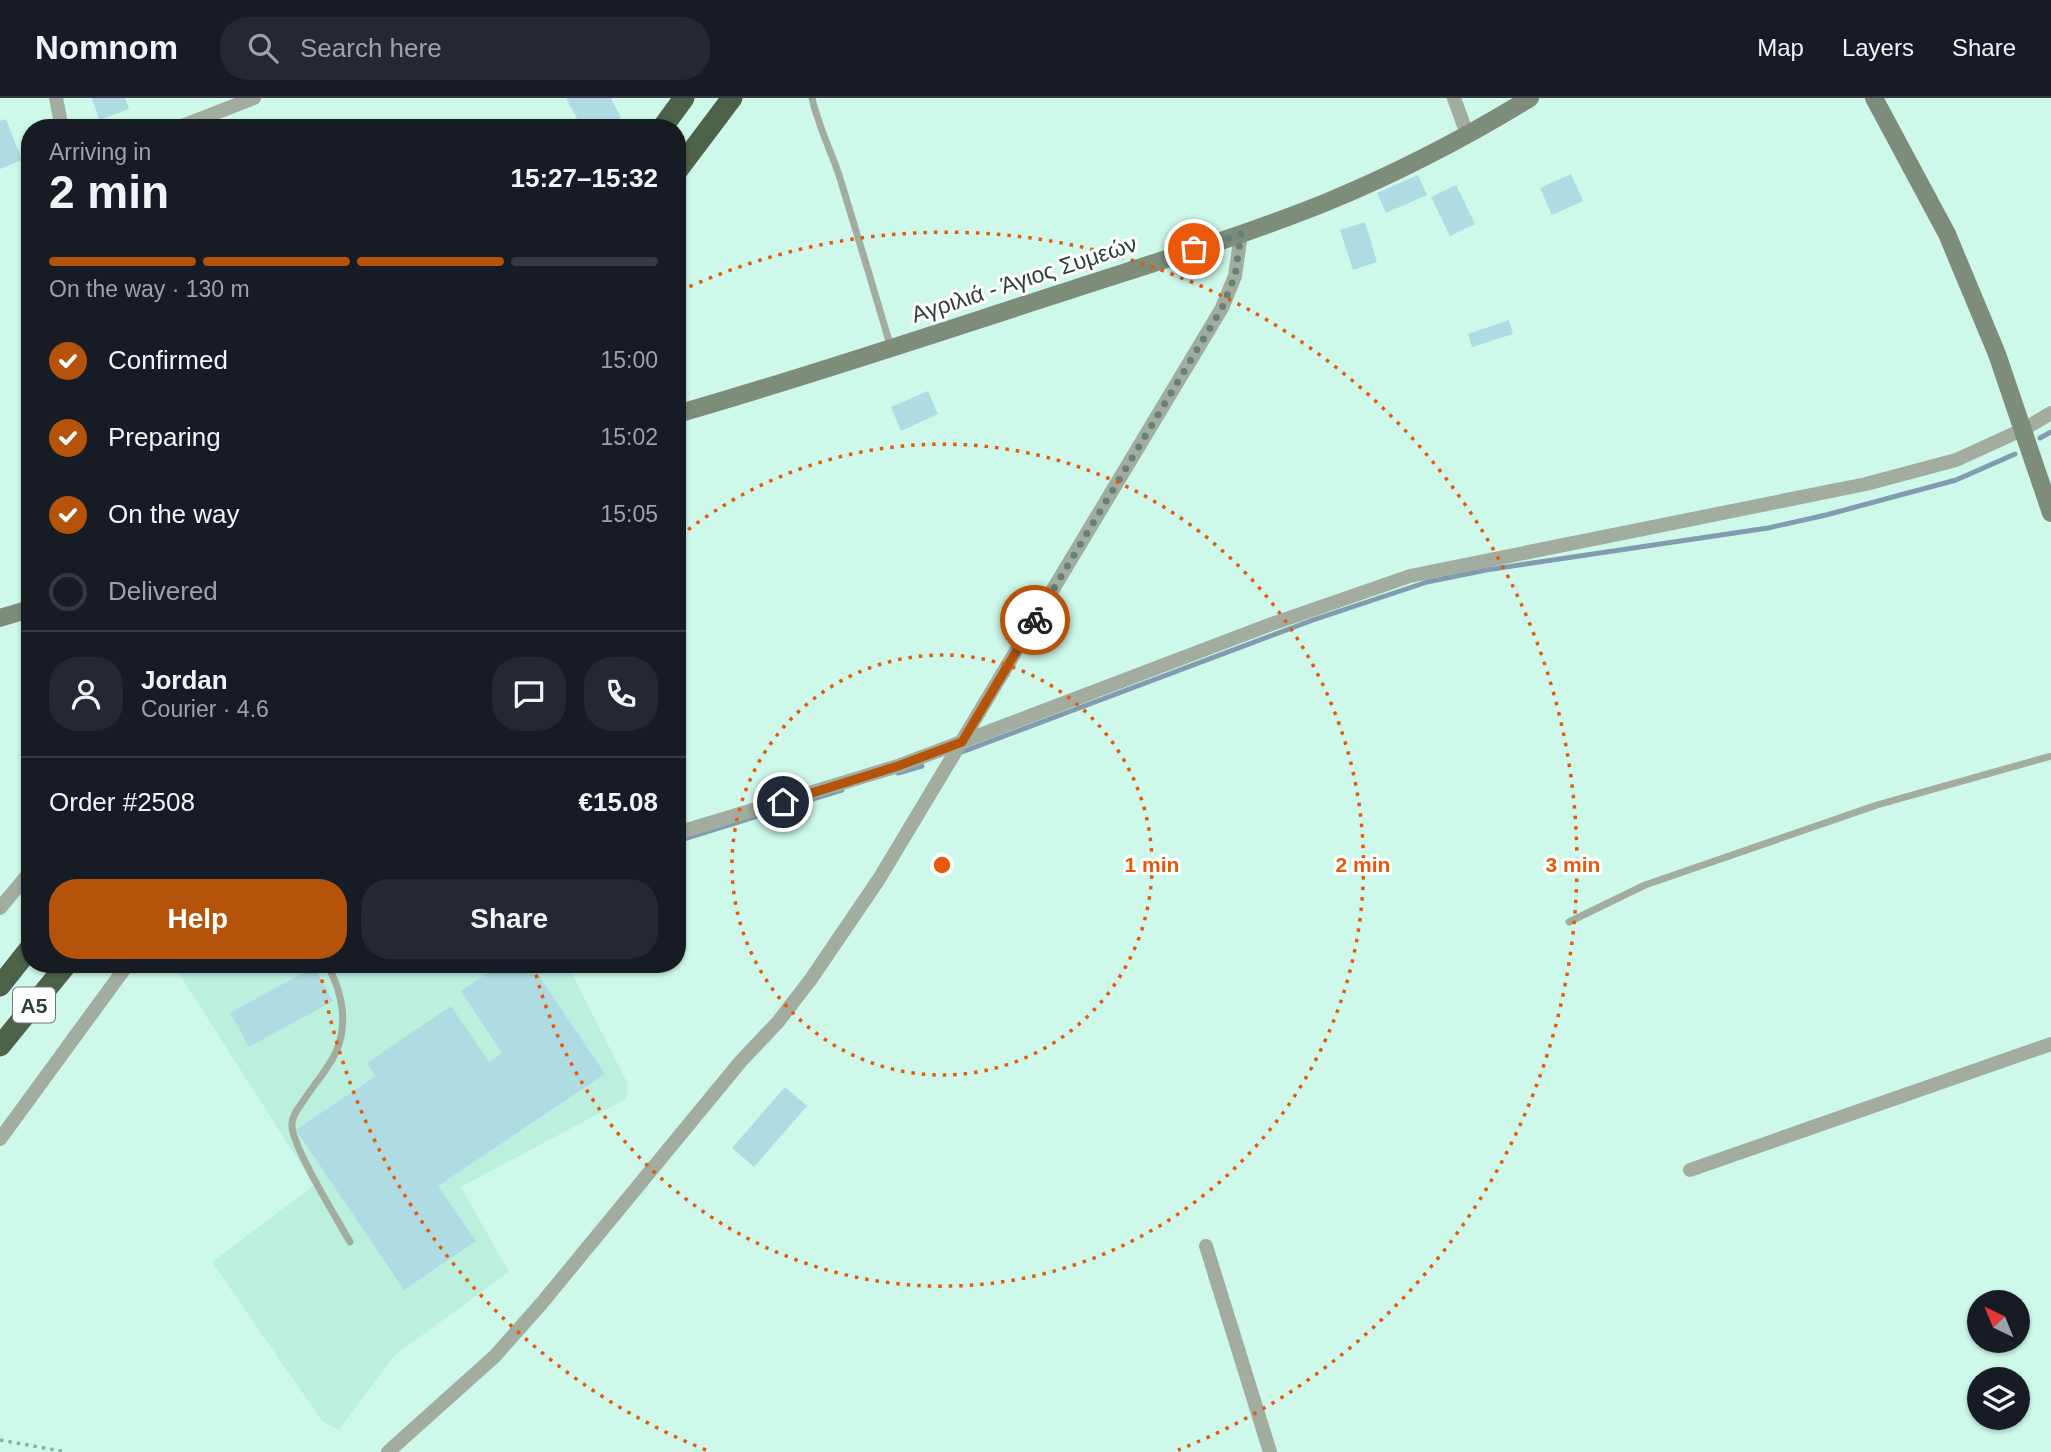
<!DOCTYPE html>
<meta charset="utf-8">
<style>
body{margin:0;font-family:Helvetica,sans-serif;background:#242831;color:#f1f3f6;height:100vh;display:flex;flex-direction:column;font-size:26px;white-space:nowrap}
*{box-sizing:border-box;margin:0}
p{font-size:23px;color:#9ea1a6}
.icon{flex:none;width:38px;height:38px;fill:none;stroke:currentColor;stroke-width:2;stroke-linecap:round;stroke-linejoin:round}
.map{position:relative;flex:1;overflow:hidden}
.drawer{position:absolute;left:21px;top:21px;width:665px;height:854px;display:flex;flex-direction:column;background:#171b24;border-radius:28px;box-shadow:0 2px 5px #0004}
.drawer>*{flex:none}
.needle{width:46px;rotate:317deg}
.controls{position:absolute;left:1967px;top:1192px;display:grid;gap:14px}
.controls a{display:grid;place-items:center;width:63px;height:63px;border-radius:50%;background:#171b24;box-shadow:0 2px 5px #0004;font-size:35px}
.pin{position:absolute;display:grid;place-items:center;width:60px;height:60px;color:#fff;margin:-30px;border:4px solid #fff;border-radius:50%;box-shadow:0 2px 7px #0007}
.courier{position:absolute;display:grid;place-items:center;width:70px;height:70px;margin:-35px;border:5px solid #b45309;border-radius:50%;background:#fff;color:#222;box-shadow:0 2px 9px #0007}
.summary em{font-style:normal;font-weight:600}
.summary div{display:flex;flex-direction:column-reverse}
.summary{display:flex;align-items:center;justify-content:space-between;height:119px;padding:0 28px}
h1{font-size:46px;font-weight:600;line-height:52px}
.bar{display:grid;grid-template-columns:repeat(4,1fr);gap:10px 7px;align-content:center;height:84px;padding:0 28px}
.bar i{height:9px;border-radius:5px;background:#363941}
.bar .active{background:#b45309}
.bar p{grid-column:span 4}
.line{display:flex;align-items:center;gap:18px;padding:0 28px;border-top:2px solid #363941}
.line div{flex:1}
.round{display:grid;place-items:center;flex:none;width:74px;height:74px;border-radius:28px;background:#242831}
ol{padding:0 28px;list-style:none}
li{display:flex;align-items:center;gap:21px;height:77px}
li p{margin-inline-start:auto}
li .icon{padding:7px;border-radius:50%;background:#b45309;color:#fff;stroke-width:4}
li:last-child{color:#9ea1a6}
li i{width:38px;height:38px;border:4px solid #363941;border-radius:50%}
.action{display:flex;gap:14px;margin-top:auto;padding:14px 28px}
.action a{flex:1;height:80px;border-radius:28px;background:#b45309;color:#fff;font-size:28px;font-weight:600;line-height:80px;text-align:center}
.action a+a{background:#242831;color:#f1f3f6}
header{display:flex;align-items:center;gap:42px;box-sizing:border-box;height:98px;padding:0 35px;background:#171b24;border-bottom:2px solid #363941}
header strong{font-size:33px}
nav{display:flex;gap:38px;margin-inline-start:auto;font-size:24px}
.search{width:490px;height:63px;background:#242831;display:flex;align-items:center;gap:18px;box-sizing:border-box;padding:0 24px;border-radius:28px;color:#9ea1a6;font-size:26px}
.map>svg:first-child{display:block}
.built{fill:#bbf0df}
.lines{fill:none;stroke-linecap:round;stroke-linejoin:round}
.stream{stroke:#819cb0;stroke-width:5}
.building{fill:#aedce2}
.path{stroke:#8eafa4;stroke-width:3.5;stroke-dasharray:3.5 5;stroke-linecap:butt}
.lane{stroke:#a2ac9f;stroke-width:7}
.street{stroke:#a2ac9f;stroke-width:14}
.secondary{stroke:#7e8d7a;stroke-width:18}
.highway{stroke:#4d6248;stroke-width:21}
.done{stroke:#678178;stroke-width:7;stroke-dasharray:0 12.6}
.route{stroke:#b45309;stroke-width:9}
.ring{fill:none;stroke:#e8590c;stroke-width:3.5;stroke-dasharray:3.5 7}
.labels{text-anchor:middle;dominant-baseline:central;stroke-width:6;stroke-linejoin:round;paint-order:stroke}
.shield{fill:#fff;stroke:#6d7976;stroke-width:2}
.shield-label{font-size:21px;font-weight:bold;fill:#2f403b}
.street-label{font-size:23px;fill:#2f403b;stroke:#fff}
.centre{fill:#e8590c;stroke:#fff;stroke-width:3.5}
.ring-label{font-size:21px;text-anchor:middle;font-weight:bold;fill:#e8590c;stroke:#fff;stroke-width:6;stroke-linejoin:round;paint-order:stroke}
</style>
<header>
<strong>Nomnom</strong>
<div class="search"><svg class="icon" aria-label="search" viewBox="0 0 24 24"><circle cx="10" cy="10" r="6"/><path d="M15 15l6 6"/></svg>Search here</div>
<nav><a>Map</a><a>Layers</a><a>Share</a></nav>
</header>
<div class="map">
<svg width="2051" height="1354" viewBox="0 0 2051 1354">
<rect width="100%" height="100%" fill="#cef9ea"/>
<path class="built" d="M224 866H567L628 986 626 1001 461 1089 509 1174 395 1257 339 1332 322 1323 212 1164 314 1087 178 874Z"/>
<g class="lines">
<g class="stream">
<path d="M2040 340 2051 334"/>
<path d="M962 654 1313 522 1427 484 1486 472 1768 430 1826 417 1956 382 2015 356"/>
<path d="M898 675 922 668"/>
<path d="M677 743 842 692"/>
<path d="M91 868H103"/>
<path d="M169 868 180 866"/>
</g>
</g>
<g class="building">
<path d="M92 0H125L129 11 99 22Z"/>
<path d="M566 0H611L621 20 604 30 600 25 590 30H582Z"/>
<path d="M6 21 22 62 0 71V23Z"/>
<path d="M1571 76 1583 103 1552 117 1540 90Z"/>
<path d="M1418 77 1427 97 1386 115 1377 95Z"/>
<path d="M1456 87 1475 126 1450 138 1431 99Z"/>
<path d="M1365 124 1377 164 1353 172 1340 132Z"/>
<path d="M1509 222 1513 236 1472 249 1468 236Z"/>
<path d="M928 293 938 316 901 333 891 309Z"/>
<path d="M500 866H531L605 976 438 1088 476 1143 404 1192 296 1032 376 978 367 965 451 908 489 964 502 955 461 893Z"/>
<path d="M314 869 333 903 249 949 230 915Z"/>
<path d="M785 989 807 1008 754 1069 732 1050Z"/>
</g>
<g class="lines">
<path class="path" d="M0 1342 67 1354"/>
<g class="lane">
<path d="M812 0C818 27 830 51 839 77 857 135 874 192 891 250"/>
<path d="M1569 824 1645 787 1877 707 2051 658"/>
<path d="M327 866C342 894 349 924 336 954 329 970 315 985 306 999 300 1008 291 1018 292 1028 293 1050 337 1121 350 1144"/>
</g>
<g class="street">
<path d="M56 0 62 30"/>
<path d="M1454 0 1467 36"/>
<path d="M177 30 254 0"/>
<path d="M677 735 898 668 1269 527 1410 478 1866 386 1956 362 2024 331 2051 315"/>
<path d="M0 810 30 774"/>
<path d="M0 1041 128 866"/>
<path d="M1690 1072 2051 946"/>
<path d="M1206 1148 1270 1354"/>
<path d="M388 1354 495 1258 541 1206 741 963 778 924 811 881 879 781 1222 210 1235 178 1241 136"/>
</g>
<g class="secondary">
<path d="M1874 0 1947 136 1997 256 2051 415"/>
<path d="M677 316C806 279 934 236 1061 195 1150 166 1240 139 1327 104 1397 75 1465 40 1530 0"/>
<path d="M0 520 30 511"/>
</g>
<g class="highway">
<path d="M662 30 684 0"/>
<path d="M677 73 732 0"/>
<path d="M0 888 30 850"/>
<path d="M0 948 67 866"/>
</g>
</g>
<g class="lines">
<path class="done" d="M1035 522 1222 210 1235 178 1241 136 1194 151"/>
<path class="route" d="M783 704 898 668 962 644 1035 522"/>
</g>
<g class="ring">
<circle cx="942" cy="767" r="210"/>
<path d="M680 438A421 421 0 1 1 534 869"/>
<path d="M706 1352A631 631 0 0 1 320 871M680 193A631 631 0 1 1 1178 1352"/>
</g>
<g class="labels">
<rect class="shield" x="13" y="889.5" width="42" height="35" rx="5"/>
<g class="shield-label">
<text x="34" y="907">Α5</text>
</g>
<g class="street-label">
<text transform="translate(1024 181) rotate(-18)">Αγριλιά - Άγιος Συμεών</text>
</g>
</g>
<circle cx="942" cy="767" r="10" class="centre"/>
<g class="ring-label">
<text x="1152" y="774">1 min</text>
<text x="1363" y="774">2 min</text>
<text x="1573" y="774">3 min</text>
</g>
</svg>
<div class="controls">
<a><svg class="needle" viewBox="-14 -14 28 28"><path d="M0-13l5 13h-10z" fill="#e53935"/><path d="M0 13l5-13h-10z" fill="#9ea1a6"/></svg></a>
<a><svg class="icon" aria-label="layers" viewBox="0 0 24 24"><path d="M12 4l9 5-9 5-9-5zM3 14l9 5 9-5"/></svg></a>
</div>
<div class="pin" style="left:1194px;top:151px;background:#ea580c"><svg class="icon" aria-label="bag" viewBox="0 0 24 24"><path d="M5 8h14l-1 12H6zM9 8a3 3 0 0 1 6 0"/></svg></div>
<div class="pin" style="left:783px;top:704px;background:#1f2937"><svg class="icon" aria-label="home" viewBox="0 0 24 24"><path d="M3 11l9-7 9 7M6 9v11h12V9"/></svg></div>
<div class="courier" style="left:1035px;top:522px"><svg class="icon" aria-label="bike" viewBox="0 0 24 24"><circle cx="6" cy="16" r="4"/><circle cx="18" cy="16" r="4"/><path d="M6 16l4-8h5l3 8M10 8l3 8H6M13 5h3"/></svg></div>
<section class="drawer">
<div class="summary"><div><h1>2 min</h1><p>Arriving in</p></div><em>15:27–15:32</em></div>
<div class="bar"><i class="active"></i><i class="active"></i><i class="active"></i><i></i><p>On the way · 130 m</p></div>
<ol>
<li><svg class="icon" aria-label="check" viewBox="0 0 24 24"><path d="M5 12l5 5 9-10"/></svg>Confirmed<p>15:00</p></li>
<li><svg class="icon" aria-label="check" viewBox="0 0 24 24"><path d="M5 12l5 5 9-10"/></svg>Preparing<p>15:02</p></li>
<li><svg class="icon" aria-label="check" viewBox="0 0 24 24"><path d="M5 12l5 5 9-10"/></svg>On the way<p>15:05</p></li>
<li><i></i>Delivered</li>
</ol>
<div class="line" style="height:126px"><a class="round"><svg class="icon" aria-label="person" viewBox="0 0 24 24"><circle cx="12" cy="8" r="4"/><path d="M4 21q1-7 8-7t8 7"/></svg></a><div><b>Jordan</b><p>Courier · 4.6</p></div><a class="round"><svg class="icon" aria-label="chat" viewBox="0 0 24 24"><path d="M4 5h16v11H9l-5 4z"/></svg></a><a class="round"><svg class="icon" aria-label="phone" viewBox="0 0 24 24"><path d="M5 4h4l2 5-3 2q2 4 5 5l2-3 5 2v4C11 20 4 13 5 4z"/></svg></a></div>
<div class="line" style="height:91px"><div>Order #2508</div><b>€15.08</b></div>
<div class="action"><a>Help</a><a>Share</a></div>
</section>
</div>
